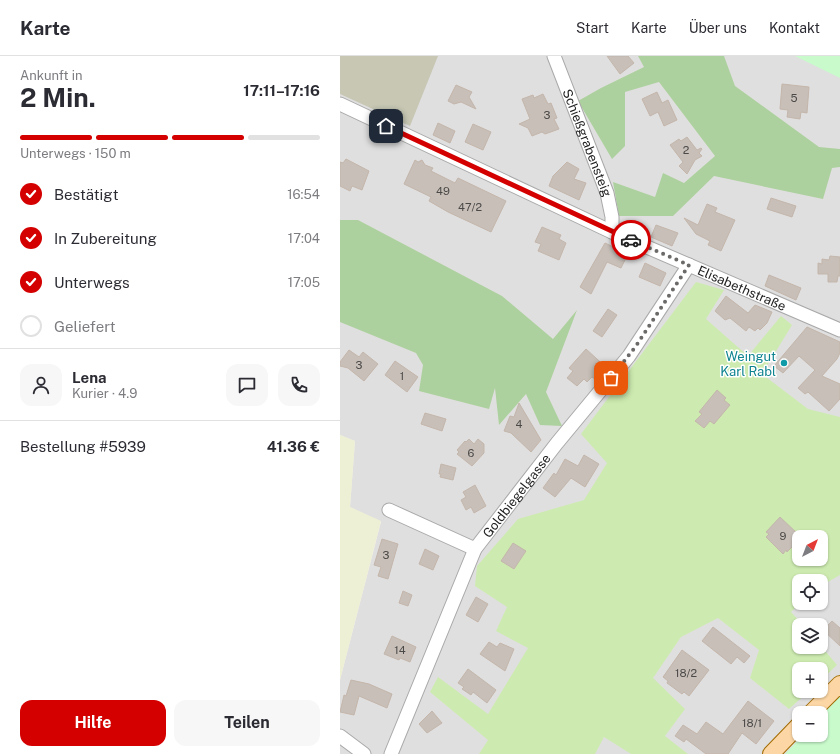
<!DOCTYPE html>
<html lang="de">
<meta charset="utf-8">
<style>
body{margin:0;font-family:"Public Sans",sans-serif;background:#f7f7f7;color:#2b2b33;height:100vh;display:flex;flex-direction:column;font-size:15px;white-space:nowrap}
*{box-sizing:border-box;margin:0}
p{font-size:13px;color:#7c7c81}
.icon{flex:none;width:22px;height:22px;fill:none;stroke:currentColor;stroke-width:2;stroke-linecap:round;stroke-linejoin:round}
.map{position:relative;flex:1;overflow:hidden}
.sheet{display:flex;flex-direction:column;background:#fff;width:340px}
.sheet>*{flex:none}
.needle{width:26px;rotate:42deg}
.tools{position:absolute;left:452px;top:474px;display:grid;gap:8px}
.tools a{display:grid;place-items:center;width:36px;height:36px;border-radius:8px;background:#fff;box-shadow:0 1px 3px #0004;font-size:20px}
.pin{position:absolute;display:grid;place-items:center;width:34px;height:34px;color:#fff;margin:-17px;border-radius:8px;box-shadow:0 2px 6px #0006}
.courier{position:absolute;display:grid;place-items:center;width:40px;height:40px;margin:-20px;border:3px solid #d40000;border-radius:50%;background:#fff;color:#222;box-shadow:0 1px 5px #0007}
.overview em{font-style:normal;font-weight:700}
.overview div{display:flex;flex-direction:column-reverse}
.overview{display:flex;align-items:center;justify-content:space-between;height:68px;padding:0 20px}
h1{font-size:26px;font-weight:700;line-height:30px}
.bar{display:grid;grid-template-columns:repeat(4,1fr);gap:6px 4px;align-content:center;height:48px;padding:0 20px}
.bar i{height:5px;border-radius:3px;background:#e1e1e2}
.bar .current{background:#d40000}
.bar p{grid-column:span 4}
.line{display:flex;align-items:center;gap:10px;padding:0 20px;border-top:1px solid #e1e1e2}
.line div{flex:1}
.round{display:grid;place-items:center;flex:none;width:42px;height:42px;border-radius:12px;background:#f7f7f7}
ol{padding:0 20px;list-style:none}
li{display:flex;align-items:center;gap:12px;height:44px}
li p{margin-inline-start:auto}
li .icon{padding:4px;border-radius:50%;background:#d40000;color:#fff;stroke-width:4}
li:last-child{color:#7c7c81}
li i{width:22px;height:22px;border:2px solid #e1e1e2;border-radius:50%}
.action{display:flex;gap:8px;margin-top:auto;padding:8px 20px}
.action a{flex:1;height:46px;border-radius:12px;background:#d40000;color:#fff;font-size:16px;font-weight:700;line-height:46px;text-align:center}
.action a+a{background:#f7f7f7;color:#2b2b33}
header{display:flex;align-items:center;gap:24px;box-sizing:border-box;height:56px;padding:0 20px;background:#fff;border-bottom:1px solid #e1e1e2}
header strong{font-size:19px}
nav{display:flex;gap:22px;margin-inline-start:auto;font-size:14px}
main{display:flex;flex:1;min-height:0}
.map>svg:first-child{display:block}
.residential{fill:#e0dfdf;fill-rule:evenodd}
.construction{fill:#c7c7b4}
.farmland{fill:#eef0d5}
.grass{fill:#cdebb0;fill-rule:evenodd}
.forest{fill:#add19e}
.park{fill:#c8facc}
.parking{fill:#e2e2e2}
.building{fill:#c7bfb8;stroke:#c4b6ab}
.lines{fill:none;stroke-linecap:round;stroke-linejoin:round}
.minor-casing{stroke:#a9a9a9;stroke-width:15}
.major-casing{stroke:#a06b00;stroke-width:18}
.minor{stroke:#fff;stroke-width:13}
.major{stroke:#fcd6a4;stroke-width:16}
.done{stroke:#6b6a68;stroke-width:4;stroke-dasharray:0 7.2}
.route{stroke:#d40000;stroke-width:5}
.culture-dot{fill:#0f9aa8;stroke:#fff;stroke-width:1.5}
.labels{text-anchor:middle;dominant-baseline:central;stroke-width:3;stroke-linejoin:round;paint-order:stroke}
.number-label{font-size:11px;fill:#4b4948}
.street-label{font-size:13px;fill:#222;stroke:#fff}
.culture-label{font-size:13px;fill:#0d838f;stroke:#fff;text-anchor:end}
</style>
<header>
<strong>Karte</strong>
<nav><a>Start</a><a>Karte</a><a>Über uns</a><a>Kontakt</a></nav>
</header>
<main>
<section class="sheet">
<div class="overview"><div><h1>2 Min.</h1><p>Ankunft in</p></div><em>17:11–17:16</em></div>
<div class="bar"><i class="current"></i><i class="current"></i><i class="current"></i><i></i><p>Unterwegs · 150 m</p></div>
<ol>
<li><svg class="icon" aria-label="check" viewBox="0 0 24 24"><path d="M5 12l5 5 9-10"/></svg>Bestätigt<p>16:54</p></li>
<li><svg class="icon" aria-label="check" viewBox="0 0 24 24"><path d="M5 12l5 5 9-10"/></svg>In Zubereitung<p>17:04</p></li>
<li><svg class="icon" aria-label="check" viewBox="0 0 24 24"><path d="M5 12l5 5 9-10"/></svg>Unterwegs<p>17:05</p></li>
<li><i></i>Geliefert</li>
</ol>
<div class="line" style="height:72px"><a class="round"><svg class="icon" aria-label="person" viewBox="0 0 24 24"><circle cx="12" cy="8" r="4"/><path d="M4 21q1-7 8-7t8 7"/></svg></a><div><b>Lena</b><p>Kurier · 4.9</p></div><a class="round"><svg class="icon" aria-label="chat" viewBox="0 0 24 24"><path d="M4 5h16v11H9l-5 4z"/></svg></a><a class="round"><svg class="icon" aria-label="phone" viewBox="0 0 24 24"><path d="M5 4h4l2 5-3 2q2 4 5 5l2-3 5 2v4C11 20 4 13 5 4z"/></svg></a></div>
<div class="line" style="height:52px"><div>Bestellung #5939</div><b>41.36 €</b></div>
<div class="action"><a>Hilfe</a><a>Teilen</a></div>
</section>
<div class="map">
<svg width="500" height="698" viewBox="0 0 500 698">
<rect width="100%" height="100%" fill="#f2efe9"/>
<path class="residential" d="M0 0H500V698H0V624L41 466 10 451 15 385 0 379ZM459 481H481V503H459ZM459 525H481V547H459ZM459 569H481V591H459ZM459 613H481V635H459ZM459 657H481V679H459Z"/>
<path class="construction" d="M0 0H98L70 70 0 38Z"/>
<path class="farmland" d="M0 379 15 385 10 451 41 465 0 624Z"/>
<path class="grass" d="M356 226 384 234 366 263 408 300 441 260 452 269 422 318 468 353 500 361V519L481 530V525H459L460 547 451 556 463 569H459V591L481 590 497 609 481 624V613H459V635H469L449 653 410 622 419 594 378 562 341 581 313 622 345 653 325 680 348 698H291L264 681 255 698H139L148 684 90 636 98 621 148 658 188 592 156 575 167 551 135 530 137 510 178 463 244 444 267 407 241 378ZM459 481H481V503H459Z"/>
<g class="forest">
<path d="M298 0H384L395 30 479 91 500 93V111L492 112 483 143 374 120 333 160H279L273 126 315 141 323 117 344 127 375 100 319 26 285 36V90L272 103 238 45 261 32 304 11Z"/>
<path d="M0 164H18L162 240 213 283 237 254 206 336 222 370 200 369 186 338 159 369 155 332 149 353 79 335 83 309 76 297 0 266Z"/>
</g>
<g class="park">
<path d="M455 0H500V22Z"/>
<path d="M499 640 500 641V698H445L463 679H481V659Z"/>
</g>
<path class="parking" d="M500 297V328L482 320 497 303Z"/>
<g class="building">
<path d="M267 0H288L294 7 280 18Z"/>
<path d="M442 28 469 31 467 57 461 56 460 63 447 61 448 54 440 53Z"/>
<path d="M116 29 132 36 129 41 136 53 121 46 114 48 108 45Z"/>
<path d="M317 36 322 47 328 44 337 64 324 70 318 56 310 60 302 43Z"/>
<path d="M203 38 208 48 211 47 217 62 214 63 219 73 205 78 202 76 192 80 188 72 179 68 190 63 182 43 193 39 194 42Z"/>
<path d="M98 67 115 75 110 87 93 79Z"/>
<path d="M133 68 151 76 143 94 125 86Z"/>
<path d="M347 81 357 94 361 92 362 93 359 97 362 100 355 104 347 118 339 110 343 106 330 89 339 83 341 85Z"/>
<path d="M6 103 29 115 22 134 12 130 10 135 0 130V106L3 107Z"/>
<path d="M75 104 78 106 82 104 85 109 93 112 91 115 115 127 118 122 166 145 151 176 108 156 89 145 91 141 64 128Z"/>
<path d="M227 106 239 113 234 123 246 127 239 144 209 130 213 120Z"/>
<path d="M431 142 456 150 452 161 427 153Z"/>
<path d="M367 148 377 152 375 156 395 164 381 195 368 189 370 185 356 178 344 162 358 169Z"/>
<path d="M316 169 338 177 332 190 311 181Z"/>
<path d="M202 171 221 179 219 183 226 187 219 204 198 195 201 188 195 186Z"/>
<path d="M265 187 288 198 281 212 267 206 251 238 240 231Z"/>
<path d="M490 200 500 201V220H498L497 226H488V218H478V207L482 208V203L489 204Z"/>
<path d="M305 207 326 217 320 230 299 221Z"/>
<path d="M429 219 461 232 456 244 425 230Z"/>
<path d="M386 240 408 257 415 249 432 256 427 267 420 274 418 272 415 275 409 271 406 275 390 262 385 264 375 255Z"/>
<path d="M268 253 277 259 262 281 253 275Z"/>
<path d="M467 271 500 286V297L497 303 482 320 500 328V343L489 355 468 336 465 338 458 332 475 314 459 300 443 317 434 310Z"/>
<path d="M246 293 268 313 258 325 252 321 247 326 244 323 237 330 227 322 233 315 229 312Z"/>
<path d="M9 294 19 301 23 296 38 308 24 325 8 312 0 310V306Z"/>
<path d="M55 305 78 321 67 336 45 319Z"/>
<path d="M377 334 386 342 384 344 390 349 374 368 370 365 364 372 355 365 362 358 359 356Z"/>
<path d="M179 347 201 384 191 396 171 377 164 375 170 360 174 361Z"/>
<path d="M85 357 106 363 102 375 81 368Z"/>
<path d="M129 383 134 388 138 383 144 388V397L132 410 117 398 119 396 117 394 125 385 126 386Z"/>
<path d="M244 399 259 408 245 431 231 422 215 441 203 432 214 417 216 419 225 403 238 410Z"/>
<path d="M101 408 116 412 113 424 100 421 101 418H99Z"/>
<path d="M135 429 146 450 134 457 131 451 126 454 121 444 126 441 123 436Z"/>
<path d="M440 461 459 479 454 485 456 487 447 496 446 494 443 498 426 481 429 478 426 476Z"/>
<path d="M42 483 58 488 48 523 38 520 41 511 34 509Z"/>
<path d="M173 487 186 495 174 513 161 505Z"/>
<path d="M85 493 99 500 93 514 79 508Z"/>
<path d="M63 535 72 539 68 550 59 547Z"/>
<path d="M136 541 148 548 138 566 126 559Z"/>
<path d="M492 565 500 572V590L483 574Z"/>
<path d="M373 571 410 600 404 607 397 601 391 608 362 585Z"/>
<path d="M52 580 76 591 70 606 60 602 59 604 44 598Z"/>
<path d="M149 586 157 591 160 587 174 593 165 615 140 598Z"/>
<path d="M342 594 369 614 349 640 344 636 342 638 327 627 328 625 323 621Z"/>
<path d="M128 613 156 634 147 647 133 636 131 639 122 633 124 631 118 627Z"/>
<path d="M11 624 29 628 52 638 47 652 19 640 14 659 0 656 4 639 6 640Z"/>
<path d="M408 645 434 665 416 688 402 677 388 698H366L346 683 344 686 335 680 343 669 357 678 366 666 383 678Z"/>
<path d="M92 655 102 667 87 677 79 668Z"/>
</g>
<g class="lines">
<defs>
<g id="minor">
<path id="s1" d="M214 0 267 137 272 161V176"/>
<path id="s2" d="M0 48 272 176 500 274"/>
<path d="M49 454 135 493"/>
<path d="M0 680 24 698"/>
<path id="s3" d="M51 698 135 493 217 387 289 300 349 209"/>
</g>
<g id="major">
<path d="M471 657 500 628"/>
<path d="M431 698 459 669"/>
</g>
</defs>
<use href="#minor" class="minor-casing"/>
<use href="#major" class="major-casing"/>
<use href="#minor" class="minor"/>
<use href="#major" class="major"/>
</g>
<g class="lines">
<path class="done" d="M271 322 296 290 349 209 291 184"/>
<path class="route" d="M46 70 291 184"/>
</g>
<circle class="culture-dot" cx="444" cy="307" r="4"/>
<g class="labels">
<g class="number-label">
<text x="454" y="42">5</text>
<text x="207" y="59">3</text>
<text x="346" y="94">2</text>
<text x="103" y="135">49</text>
<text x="130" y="151">47/2</text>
<text x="19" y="309">3</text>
<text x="62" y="320">1</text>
<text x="179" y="368">4</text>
<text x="131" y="397">6</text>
<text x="443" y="480">9</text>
<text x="46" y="499">3</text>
<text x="60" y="594">14</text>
<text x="346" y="617">18/2</text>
<text x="412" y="667">18/1</text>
</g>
<g class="street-label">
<text stroke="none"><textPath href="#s1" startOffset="93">Schießgrabensteig</textPath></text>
<text stroke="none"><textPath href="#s2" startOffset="442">Elisabethstraße</textPath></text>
<text stroke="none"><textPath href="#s3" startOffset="289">Goldbiegelgasse</textPath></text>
</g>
<g class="culture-label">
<text x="436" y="300">Weingut<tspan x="436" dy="15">Karl Rabl</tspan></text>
</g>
</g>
</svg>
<div class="tools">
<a><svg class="needle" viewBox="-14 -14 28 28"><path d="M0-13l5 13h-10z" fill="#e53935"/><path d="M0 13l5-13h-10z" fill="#7c7c81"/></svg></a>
<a><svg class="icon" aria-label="locate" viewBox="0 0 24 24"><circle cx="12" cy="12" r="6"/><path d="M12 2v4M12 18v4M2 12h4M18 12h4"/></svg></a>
<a><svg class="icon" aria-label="layers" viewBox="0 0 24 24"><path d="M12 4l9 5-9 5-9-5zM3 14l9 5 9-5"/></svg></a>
<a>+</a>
<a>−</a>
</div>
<div class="pin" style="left:271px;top:322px;background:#ea580c"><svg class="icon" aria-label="bag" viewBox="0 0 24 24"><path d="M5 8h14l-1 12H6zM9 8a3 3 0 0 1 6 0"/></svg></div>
<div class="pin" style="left:46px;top:70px;background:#1f2937"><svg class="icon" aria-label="home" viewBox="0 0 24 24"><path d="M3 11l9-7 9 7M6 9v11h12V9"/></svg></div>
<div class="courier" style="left:291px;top:184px"><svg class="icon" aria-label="car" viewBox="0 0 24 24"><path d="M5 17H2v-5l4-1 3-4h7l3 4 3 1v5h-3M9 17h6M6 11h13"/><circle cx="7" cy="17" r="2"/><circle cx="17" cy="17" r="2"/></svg></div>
</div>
</main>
